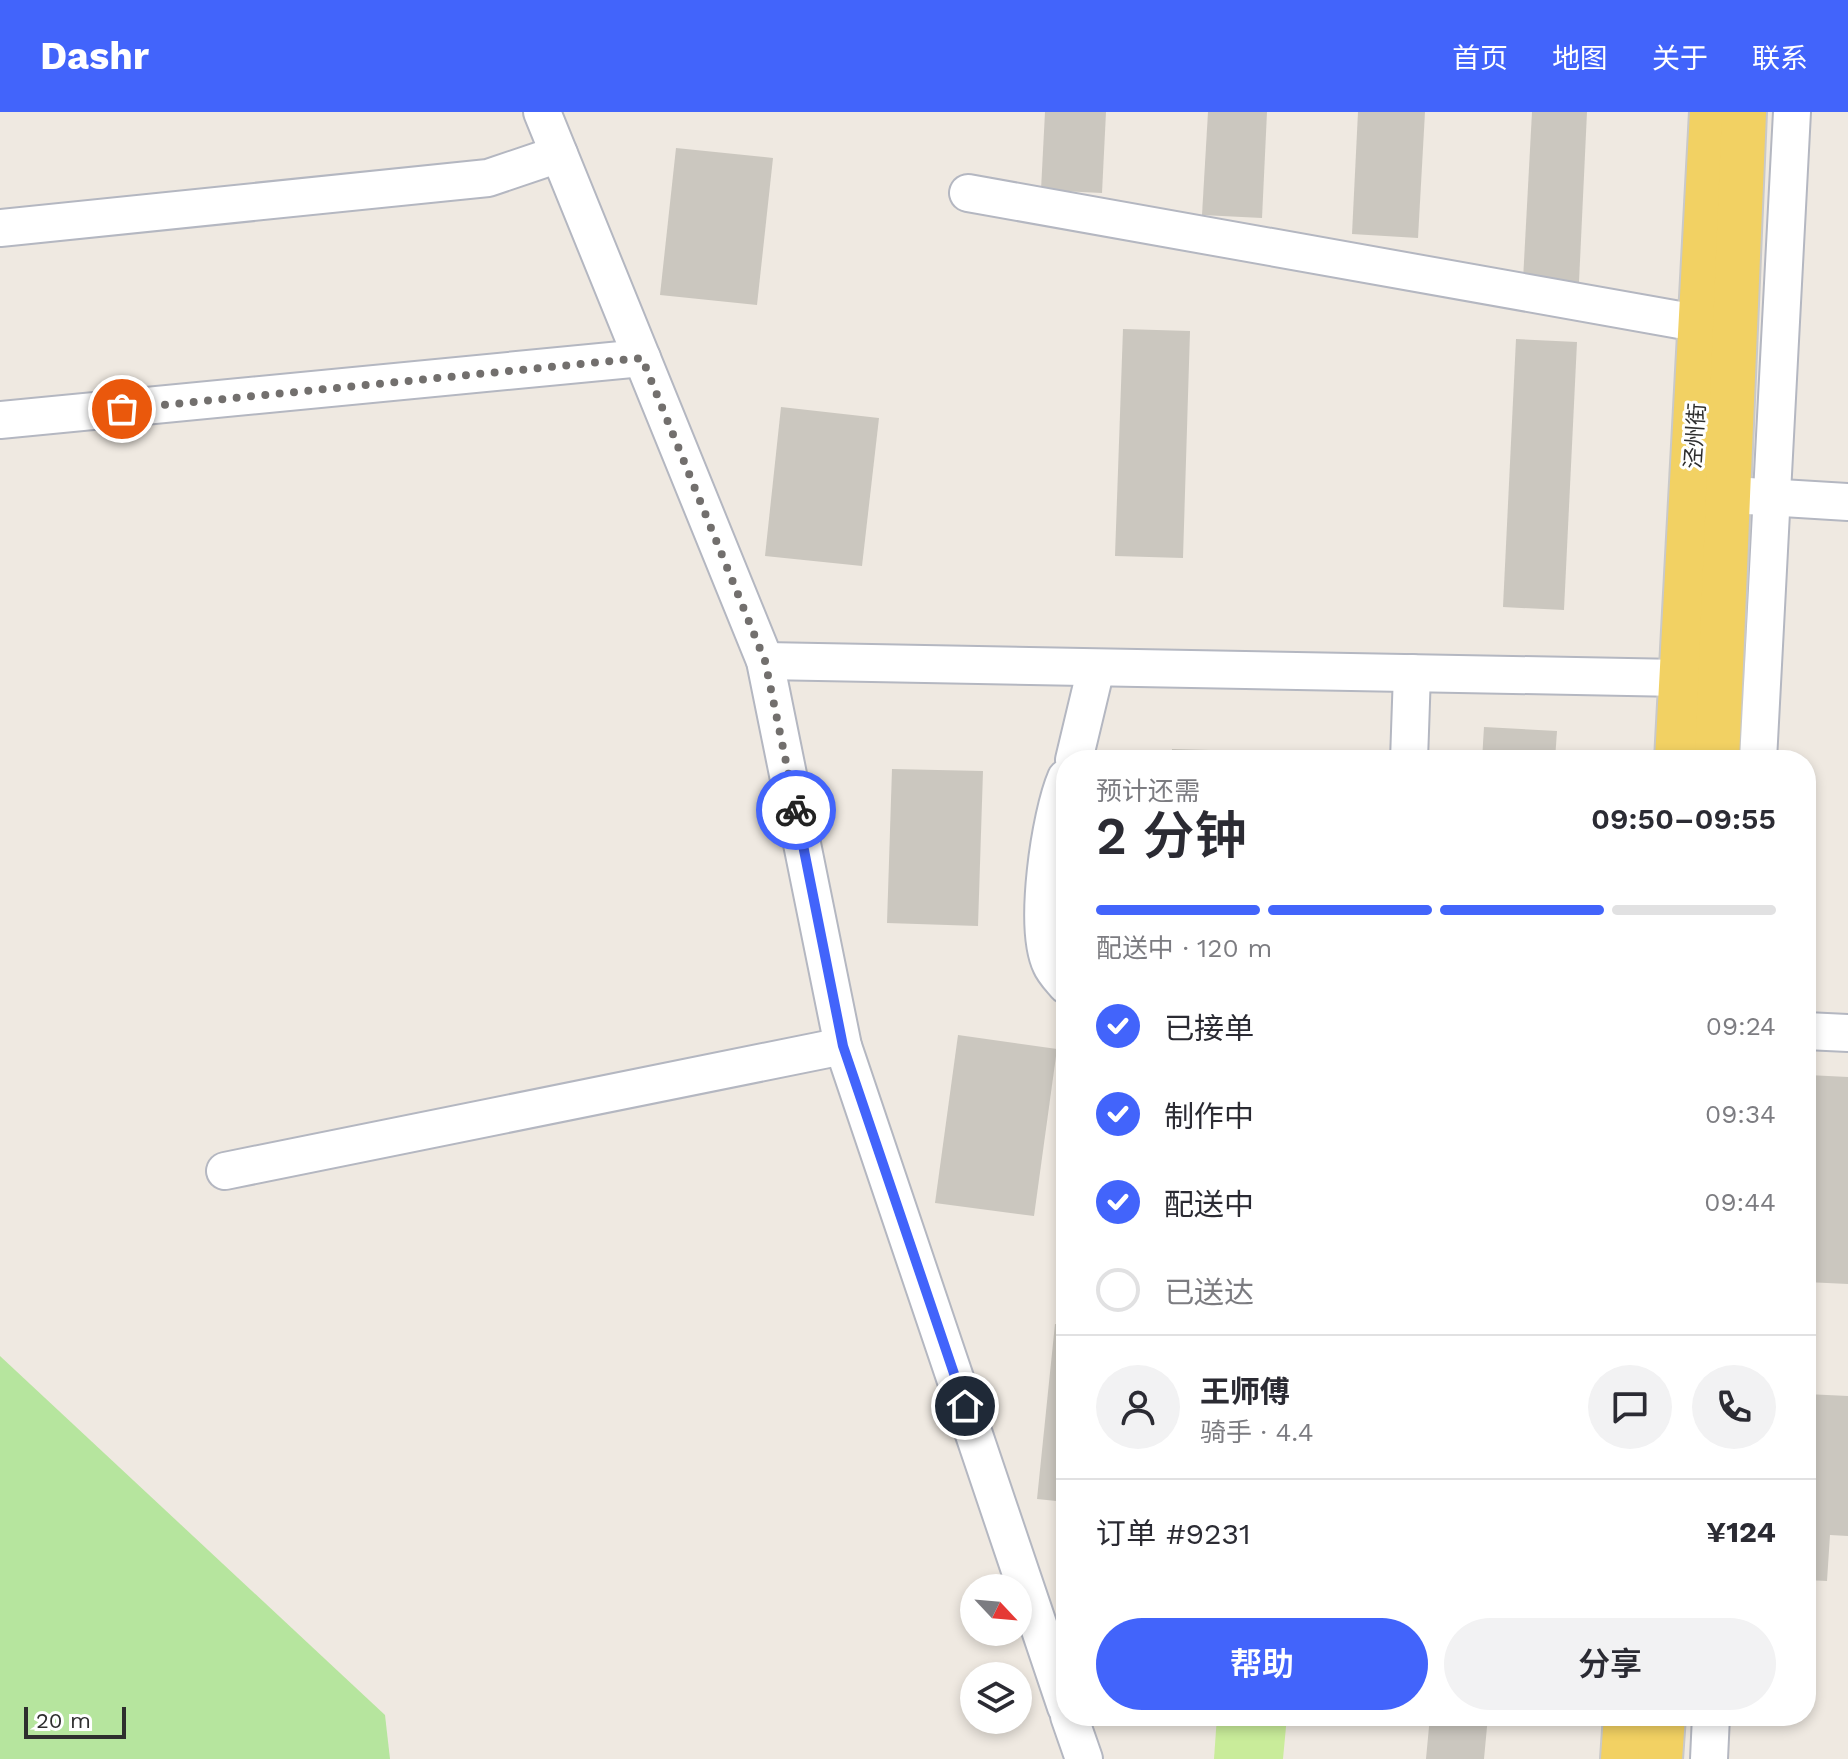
<!DOCTYPE html>
<html lang="zh">
<meta charset="utf-8">
<style>
body{margin:0;font-family:"Work Sans","Noto Sans SC",sans-serif;background:#f2f2f3;color:#2b2b33;height:100vh;display:flex;flex-direction:column;font-size:30px;white-space:nowrap}
*{box-sizing:border-box;margin:0}
p{font-size:26px;color:#7c7c81}
.icon{flex:none;width:44px;height:44px;fill:none;stroke:currentColor;stroke-width:2;stroke-linecap:round;stroke-linejoin:round}
.map{position:relative;flex:1;overflow:hidden}
.panel{position:absolute;left:1056px;top:638px;width:760px;height:976px;display:flex;flex-direction:column;background:#fff;border-radius:32px;box-shadow:0 4px 12px #0003}
.panel>*{flex:none}
.needle{width:52px;rotate:116deg}
.fabs{position:absolute;left:960px;top:1462px;display:grid;gap:16px}
.fabs a{display:grid;place-items:center;width:72px;height:72px;border-radius:50%;background:#fff;box-shadow:0 4px 12px #0003;font-size:40px}
.scale{position:absolute;left:24px;bottom:20px;width:102px;box-sizing:border-box;padding-left:8px;border:4px solid #2e2e2e;border-top:0;font-size:22px;line-height:28px;white-space:nowrap;color:#2e2e2e;-webkit-text-stroke:6px #fff;paint-order:stroke}
.pin{position:absolute;display:grid;place-items:center;width:68px;height:68px;color:#fff;margin:-34px;border:4px solid #fff;border-radius:50%;box-shadow:0 2px 8px #0007}
.courier{position:absolute;display:grid;place-items:center;width:80px;height:80px;margin:-40px;border:6px solid #4264fb;border-radius:50%;background:#fff;color:#222;box-shadow:0 2px 10px #0007}
.summary em{font-style:normal;font-weight:600}
.summary div{display:flex;flex-direction:column-reverse}
.summary{display:flex;align-items:center;justify-content:space-between;height:136px;padding:0 40px}
h1{font-size:52px;font-weight:600;line-height:60px}
.bar{display:grid;grid-template-columns:repeat(4,1fr);gap:12px 8px;align-content:center;height:96px;padding:0 40px}
.bar i{height:10px;border-radius:6px;background:#e1e1e2}
.bar .on{background:#4264fb}
.bar p{grid-column:span 4}
.line{display:flex;align-items:center;gap:20px;padding:0 40px;border-top:2px solid #e1e1e2}
.line div{flex:1}
.round{display:grid;place-items:center;flex:none;width:84px;height:84px;border-radius:42px;background:#f2f2f3}
ol{padding:0 40px;list-style:none}
li{display:flex;align-items:center;gap:24px;height:88px}
li p{margin-inline-start:auto}
li .icon{padding:8px;border-radius:50%;background:#4264fb;color:#fff;stroke-width:4}
li:last-child{color:#7c7c81}
li i{width:44px;height:44px;border:4px solid #e1e1e2;border-radius:50%}
.primary-button{display:flex;gap:16px;margin-top:auto;padding:16px 40px}
.primary-button a{flex:1;height:92px;border-radius:48px;background:#4264fb;color:#fff;font-size:32px;font-weight:600;line-height:92px;text-align:center}
.primary-button a+a{background:#f2f2f3;color:#2b2b33}
header{display:flex;align-items:center;gap:48px;box-sizing:border-box;height:112px;padding:0 40px;background:#4264fb;color:#fff}
header strong{font-size:38px}
nav{display:flex;gap:44px;margin-inline-start:auto;font-size:28px}
.map>svg:first-child{display:block}
.green{fill:#b6e59e}
.pitch{fill:#c9ec9a}
.building{fill:#cbc7bf}
.lines{fill:none;stroke-linecap:round;stroke-linejoin:round}
.minor-casing{stroke:#b4b7c1;stroke-width:40}
.major-casing{stroke:#c9c9c9;stroke-width:48}
.minor{stroke:#fff;stroke-width:36}
.major{stroke:#f2d163;stroke-width:44}
.done{stroke:#726f6d;stroke-width:8;stroke-dasharray:0 14.4}
.route{stroke:#4264fb;stroke-width:10}
.labels{text-anchor:middle;dominant-baseline:central;stroke-width:6;stroke-linejoin:round;paint-order:stroke}
.street-label{font-size:22px;fill:#2e2e2e;stroke:#fff}
</style>
<header>
<strong>Dashr</strong>
<nav><a>首页</a><a>地图</a><a>关于</a><a>联系</a></nav>
</header>
<div class="map">
<svg width="1848" height="1647" viewBox="0 0 1848 1647">
<rect width="100%" height="100%" fill="#efe9e1"/>
<path class="green" d="M0 1244 385 1603 390 1647H0Z"/>
<path class="pitch" d="M1217 1604H1287L1283 1647H1214Z"/>
<g class="building">
<path d="M1045 0H1106L1102 81 1041 78Z"/>
<path d="M1208 0H1267L1262 106 1202 103Z"/>
<path d="M1358 0H1425L1418 126 1352 122Z"/>
<path d="M1532 0H1587L1579 170 1523 168Z"/>
<path d="M676 36 773 46 757 193 660 183Z"/>
<path d="M1123 217 1190 219 1183 446 1115 444Z"/>
<path d="M1516 227 1577 230 1564 498 1503 495Z"/>
<path d="M781 295 879 306 862 454 765 444Z"/>
<path d="M1484 615 1557 619 1555 648H1482Z"/>
<path d="M1172 637 1250 639V648H1172Z"/>
<path d="M892 657 983 659 978 814 887 811Z"/>
<path d="M958 923 1057 937 1034 1104 935 1091Z"/>
<path d="M1808 963 1848 965V1172L1806 1170Z"/>
<path d="M1055 1212 1066 1213V1390L1037 1387Z"/>
<path d="M1806 1282 1848 1284V1424L1830 1423 1827 1469 1806 1468Z"/>
<path d="M1430 1604H1488L1484 1647H1426Z"/>
</g>
<g class="lines">
<defs>
<g id="minor">
<path d="M542 0 765 549 843 934 1066 1595"/>
<path d="M968 81 1702 212"/>
<path d="M0 116 488 66 559 42"/>
<path d="M0 308 642 246"/>
<path d="M1748 384 1848 390"/>
<path d="M765 549 1680 566"/>
<path d="M1074 648 1096 556"/>
<path d="M1409 648 1412 561"/>
<path d="M1758 648 1792 0"/>
<path d="M1066 666C1050 703 1033 816 1051 853 1054 860 1061 867 1066 873"/>
<path d="M1806 919 1848 921"/>
<path d="M225 1059 843 934"/>
<path d="M1069 1604 1084 1647"/>
<path d="M1709 1647 1711 1604"/>
</g>
<g id="major">
<path d="M1677 648 1712 0"/>
<path d="M1717 648 1744 0"/>
<path d="M1623 1647 1626 1604"/>
<path d="M1660 1647 1663 1604"/>
</g>
</defs>
<use href="#minor" class="minor-casing"/>
<use href="#major" class="major-casing"/>
<use href="#minor" class="minor"/>
<use href="#major" class="major"/>
</g>
<g class="lines">
<path class="done" d="M122 297 642 246 765 549 796 698"/>
<path class="route" d="M796 698 843 934 965 1294"/>
</g>
<g class="labels">
<g class="street-label">
<text transform="translate(1695 324) rotate(-86)">泾州街</text>
</g>
</g>
</svg>
<div class="fabs">
<a><svg class="needle" viewBox="-14 -14 28 28"><path d="M0-13l5 13h-10z" fill="#e53935"/><path d="M0 13l5-13h-10z" fill="#7c7c81"/></svg></a>
<a><svg class="icon" aria-label="layers" viewBox="0 0 24 24"><path d="M12 4l9 5-9 5-9-5zM3 14l9 5 9-5"/></svg></a>
</div>
<div class="scale">20 m</div>
<div class="pin" style="left:122px;top:297px;background:#ea580c"><svg class="icon" aria-label="bag" viewBox="0 0 24 24"><path d="M5 8h14l-1 12H6zM9 8a3 3 0 0 1 6 0"/></svg></div>
<div class="pin" style="left:965px;top:1294px;background:#1f2937"><svg class="icon" aria-label="home" viewBox="0 0 24 24"><path d="M3 11l9-7 9 7M6 9v11h12V9"/></svg></div>
<div class="courier" style="left:796px;top:698px"><svg class="icon" aria-label="bike" viewBox="0 0 24 24"><circle cx="6" cy="16" r="4"/><circle cx="18" cy="16" r="4"/><path d="M6 16l4-8h5l3 8M10 8l3 8H6M13 5h3"/></svg></div>
<section class="panel">
<div class="summary"><div><h1>2 分钟</h1><p>预计还需</p></div><em>09:50–09:55</em></div>
<div class="bar"><i class="on"></i><i class="on"></i><i class="on"></i><i></i><p>配送中 · 120 m</p></div>
<ol>
<li><svg class="icon" aria-label="check" viewBox="0 0 24 24"><path d="M5 12l5 5 9-10"/></svg>已接单<p>09:24</p></li>
<li><svg class="icon" aria-label="check" viewBox="0 0 24 24"><path d="M5 12l5 5 9-10"/></svg>制作中<p>09:34</p></li>
<li><svg class="icon" aria-label="check" viewBox="0 0 24 24"><path d="M5 12l5 5 9-10"/></svg>配送中<p>09:44</p></li>
<li><i></i>已送达</li>
</ol>
<div class="line" style="height:144px"><a class="round"><svg class="icon" aria-label="person" viewBox="0 0 24 24"><circle cx="12" cy="8" r="4"/><path d="M4 21q1-7 8-7t8 7"/></svg></a><div><b>王师傅</b><p>骑手 · 4.4</p></div><a class="round"><svg class="icon" aria-label="chat" viewBox="0 0 24 24"><path d="M4 5h16v11H9l-5 4z"/></svg></a><a class="round"><svg class="icon" aria-label="phone" viewBox="0 0 24 24"><path d="M5 4h4l2 5-3 2q2 4 5 5l2-3 5 2v4C11 20 4 13 5 4z"/></svg></a></div>
<div class="line" style="height:104px"><div>订单 #9231</div><b>¥124</b></div>
<div class="primary-button"><a>帮助</a><a>分享</a></div>
</section>
</div>
